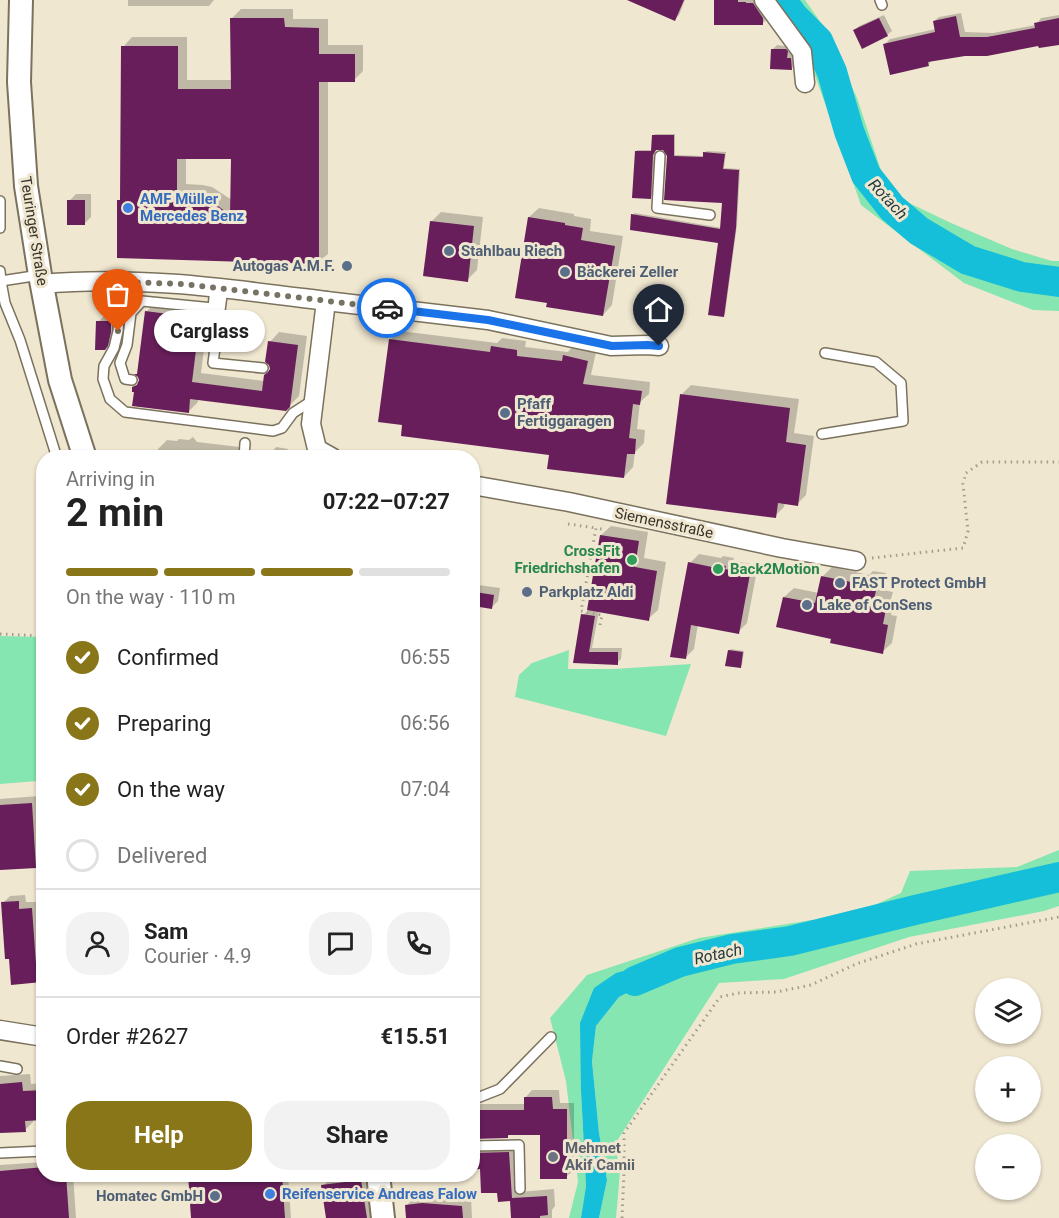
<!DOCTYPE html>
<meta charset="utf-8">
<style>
body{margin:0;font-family:Roboto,sans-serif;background:#f2f2f2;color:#222;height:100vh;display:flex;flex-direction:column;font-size:22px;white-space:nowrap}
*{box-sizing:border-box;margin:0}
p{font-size:20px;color:#767676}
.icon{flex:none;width:33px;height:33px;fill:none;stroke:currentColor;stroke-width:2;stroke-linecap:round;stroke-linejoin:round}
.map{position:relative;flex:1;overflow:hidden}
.drawer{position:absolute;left:36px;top:450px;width:444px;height:732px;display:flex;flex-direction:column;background:#fff;border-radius:24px;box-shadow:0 2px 4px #0004}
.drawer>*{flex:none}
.tools{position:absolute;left:975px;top:978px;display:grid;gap:12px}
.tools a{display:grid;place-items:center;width:66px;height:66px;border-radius:50%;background:#fff;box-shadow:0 2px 4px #0004;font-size:30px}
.pin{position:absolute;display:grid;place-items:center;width:51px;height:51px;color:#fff;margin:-62px -26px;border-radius:50% 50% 50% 0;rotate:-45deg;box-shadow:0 0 6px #0007}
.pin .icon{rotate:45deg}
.courier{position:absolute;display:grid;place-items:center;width:60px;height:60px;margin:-30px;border:4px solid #1a73e8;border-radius:50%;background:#fff;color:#222;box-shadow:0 2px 8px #0007}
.bubble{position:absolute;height:42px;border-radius:21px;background:#fff;box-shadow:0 2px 4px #0004;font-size:20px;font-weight:700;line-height:42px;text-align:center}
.overview em{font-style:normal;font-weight:700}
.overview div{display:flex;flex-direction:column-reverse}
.overview{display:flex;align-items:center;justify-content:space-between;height:102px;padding:0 30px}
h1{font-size:39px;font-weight:700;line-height:45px}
.bar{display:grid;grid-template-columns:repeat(4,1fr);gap:9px 6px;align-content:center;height:72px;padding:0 30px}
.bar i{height:8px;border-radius:4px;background:#e0e0e0}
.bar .selected{background:#887619}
.bar p{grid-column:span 4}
.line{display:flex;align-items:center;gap:15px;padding:0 30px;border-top:2px solid #e0e0e0}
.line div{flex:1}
.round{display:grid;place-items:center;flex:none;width:63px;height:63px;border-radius:24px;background:#f2f2f2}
ol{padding:0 30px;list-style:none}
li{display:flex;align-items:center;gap:18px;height:66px}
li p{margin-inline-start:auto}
li .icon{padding:6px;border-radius:50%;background:#887619;color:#fff;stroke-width:4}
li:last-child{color:#767676}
li i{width:33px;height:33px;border:3px solid #e0e0e0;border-radius:50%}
.button{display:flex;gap:12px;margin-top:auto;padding:12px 30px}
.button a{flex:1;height:69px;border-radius:24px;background:#887619;color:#fff;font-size:24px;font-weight:700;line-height:69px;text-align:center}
.button a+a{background:#f2f2f2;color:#222}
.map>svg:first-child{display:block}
.green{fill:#85e6b1}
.water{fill:#15bed9}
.shadow{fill:#0003;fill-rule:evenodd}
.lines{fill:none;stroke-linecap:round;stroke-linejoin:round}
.river{stroke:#15bed9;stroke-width:30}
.building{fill:#671e5a;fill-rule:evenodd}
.service-casing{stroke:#7b725e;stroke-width:12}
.minor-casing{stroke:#7b725e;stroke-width:21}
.tertiary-casing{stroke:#7b725e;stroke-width:26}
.path{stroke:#a39c8b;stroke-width:3;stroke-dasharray:1.5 4.5;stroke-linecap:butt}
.service{stroke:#fff;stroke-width:9}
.minor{stroke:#fff;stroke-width:18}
.tertiary{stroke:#fff;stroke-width:22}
.done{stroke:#787264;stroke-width:6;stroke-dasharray:0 10.8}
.route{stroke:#1a73e8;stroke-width:8}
.shop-dot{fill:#3f7fe0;stroke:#f0e7d0;stroke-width:2}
.service-dot{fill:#5c6f8a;stroke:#f0e7d0;stroke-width:2}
.leisure-dot{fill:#2e9e5b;stroke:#f0e7d0;stroke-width:2}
.worship-dot{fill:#6b7280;stroke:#f0e7d0;stroke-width:2}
.labels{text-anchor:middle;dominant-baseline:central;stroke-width:6;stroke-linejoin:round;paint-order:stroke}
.shop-label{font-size:15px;font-weight:bold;fill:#366cbe;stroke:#f0e7d0;text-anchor:start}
.street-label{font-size:15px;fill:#37332a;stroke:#f0e7d0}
.service-label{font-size:15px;font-weight:bold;fill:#4e5e75;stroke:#f0e7d0;text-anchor:start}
.leisure-label{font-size:15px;font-weight:bold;fill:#27864d;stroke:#f0e7d0;text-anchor:end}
.worship-label{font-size:15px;font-weight:bold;fill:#5b616d;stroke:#f0e7d0;text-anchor:start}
.water-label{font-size:16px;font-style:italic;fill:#223a40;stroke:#f0e7d0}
</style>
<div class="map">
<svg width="1059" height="1218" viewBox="0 0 1059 1218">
<rect width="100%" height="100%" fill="#f0e7d0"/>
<g class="green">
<path d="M771 0H805L826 30 857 98 881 170 903 200 951 223 1012 249 1052 261H1059V311L1033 310 964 283 861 205 807 53Z"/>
<path d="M0 636 43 637V796L37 781 0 784Z"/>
<path d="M569 650 568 669H614L691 664 666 736 515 697 519 675 532 663Z"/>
<path d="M1059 850V906L1044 911 909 937 784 979 719 983 615 1144 620 1172 616 1218H599L607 1180 599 1133 592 1060 596 1026 619 997 674 969 594 988 581 1091 586 1186 581 1218H569L578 1182 566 1081 550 1018 587 975 699 938 812 920 848 917 901 893 910 871 1017 867Z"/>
</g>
<path class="water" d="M669 959 674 969 619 997 596 1026 592 1061 599 1133 607 1180 599 1218H581L586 1186 581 1091 580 1023 594 988 616 973Z"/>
<g class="shadow">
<path d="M128 0H214L209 6H128Z"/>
<path d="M648 0H685L679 15 675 19Z"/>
<path d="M715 0H758L767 14V19L763 23Z"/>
<path d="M241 9H293V19H328V45H363V71L354 80 328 81V254L318 263 119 201 122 197 123 47 132 37H187V80H232V18ZM186 157H232V200L212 187 203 185 186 184Z"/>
<path d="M961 13 965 32 993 33 1036 25 1041 18 1059 15V43L1040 44 965 54 932 60 928 65 885 44 890 39 936 29 934 21 939 17Z"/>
<path d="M884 15 892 31 887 35 854 31 859 26Z"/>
<path d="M777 45 791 47V54H795L796 64 791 69 772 50Z"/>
<path d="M655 134H675V155L704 156 705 152 707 151 726 152 724 168 740 169 737 225 725 314 723 316 720 242 633 215 635 213 722 228 724 201 668 156 664 149H657L655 152 652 196 650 197 636 151 638 150H653V136Z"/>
<path d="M76 194H91V217L84 224 69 201Z"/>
<path d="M539 208 574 214V216L591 219 590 231 623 236 612 305 603 315 529 217Z"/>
<path d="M441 212 483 217 477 270 467 280 431 222Z"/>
<path d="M156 302 209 309 201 373 264 381 271 369 270 342 279 332 307 336 299 396 285 410 198 399V402L188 412 135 391 134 387 140 381 139 376 137 374 139 372 146 312Z"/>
<path d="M105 315H118L112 342 104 349 98 322Z"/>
<path d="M400 331 497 343 502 338 526 341 525 347 568 352 573 346 596 352 591 375 650 382 649 394 640 402 637 429 645 430 644 443 635 452 633 467 624 477 551 454 404 423 390 340Z"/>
<path d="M691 385 799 399 794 433 814 436 806 495 797 504 785 502 784 507 775 516 682 394Z"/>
<path d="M193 437 197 442 240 447 238 458H157L158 449 167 440 177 441 179 439 189 440Z"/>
<path d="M276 447 288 449 286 457 273 456V458H267Z"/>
<path d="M611 526 648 532 644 558 666 562 658 610 648 619 599 611 592 648H622L621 659 617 663 575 662 583 615 588 611 601 535Z"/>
<path d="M699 554 721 558 723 556 734 558 733 561 758 565 747 623 738 632 698 624 694 649 685 658 690 563Z"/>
<path d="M832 567 869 575 873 571 886 573 883 590 893 592 891 599 895 600 891 615 897 616 892 643 882 652 833 638 784 597 794 588 819 593 823 576Z"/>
<path d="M472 584 500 588 498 601 491 608 472 605Z"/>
<path d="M731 649 744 651 742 665 740 666 729 651Z"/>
<path d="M39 796 41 825 44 824V866L7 868 0 833V799Z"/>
<path d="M25 895 26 902H38L42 958H44V979L41 981 3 903 10 896Z"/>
<path d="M30 1074 31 1084 44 1083V1119H33V1122L25 1130 0 1132V1076Z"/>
<path d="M532 1090H559L560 1103H574V1170L566 1177 541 1134 511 1133 507 1137 473 1138V1143L516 1145 519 1192 554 1189 555 1206 552 1210V1218H513L512 1200 498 1191 482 1167 472 1168V1104H525V1098Z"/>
<path d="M44 1162V1174H73L76 1218H0V1165Z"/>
<path d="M190 1174H288L291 1218H193Z"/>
<path d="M360 1174H368L374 1218H327L323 1186 330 1179Z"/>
<path d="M433 1194 471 1197 472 1218H407V1205L416 1196Z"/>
</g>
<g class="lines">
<g class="river">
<path d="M781 0 794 17 818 41 832 72 849 131 866 175 892 208 919 231 968 260 1022 277 1059 282"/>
<path d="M635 981 680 962 732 949 790 941 915 910 1059 877"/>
</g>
</g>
<g class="building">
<path d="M627 0H684L675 21Z"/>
<path d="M714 0H738V2H746V3H753L763 18V25H714Z"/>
<path d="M956 16 960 37H987L1035 28 1034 23 1059 18V45L1039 48 1038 46 987 56H965L928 62 929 66 890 75 883 44 935 32 933 21Z"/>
<path d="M230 18H284L285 27 319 28V54H355V82H319V264L117 258V200H120L121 46H178V89H231ZM177 159H231L230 215 210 200 202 196 193 194 177 193Z"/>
<path d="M879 18 888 36 862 49 853 30Z"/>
<path d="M771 49H786L788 51 787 58H791L792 70 770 69Z"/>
<path d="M652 135H674V156L703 157V152L725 154 723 169 739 170 736 228 724 317 708 315 718 243 630 230 631 214 720 229 722 203 664 200 667 156 663 150H656L653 155 651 199 632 198 635 151H651Z"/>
<rect x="67" y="200" width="18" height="25"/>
<path d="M528 217 565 223V225L583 228 581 240 615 246 603 316 546 307 547 303 515 298Z"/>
<path d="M430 221 474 226 468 282 423 276Z"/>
<path d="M145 311 200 318 192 382 262 391 264 375 268 372 270 369 269 365 265 362 268 341 298 345 290 407 286 411 190 399 189 413 132 406 134 392H132V387L137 385 139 380 138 377 134 374H137Z"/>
<path d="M96 321H111V332L108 346 105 350H95Z"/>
<path d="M389 339 490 352 491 346 517 350V356L562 361 563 355 588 361 583 384 642 391 640 405 633 404 629 438 636 439 635 454H627L624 478 547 469 549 455 401 436 402 425 378 422Z"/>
<path d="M680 394 790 408 786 442 806 445 798 506 778 503 776 518 666 504Z"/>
<path d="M600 535 639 541 635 567 657 571 649 621 587 610Z"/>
<path d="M688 562 712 567 713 564 726 566 725 569 750 574 739 634 691 625 686 659 670 657Z"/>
<path d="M821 576 861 584 862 579 878 583 874 599 884 601 883 608 886 609 883 624 888 625 883 654 830 643 831 639 776 627 783 597 815 603Z"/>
<path d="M475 592 494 595 492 609 473 606Z"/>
<path d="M581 614 595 616 589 652H618V665L573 663Z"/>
<path d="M728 650 743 652 741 668 725 666Z"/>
<path d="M32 803 36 868 0 870V805Z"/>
<path d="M19 901V909L32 908 36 964H41L42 982 11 985 9 959H5L1 902Z"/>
<path d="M22 1082 23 1091 44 1090V1120L25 1121 26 1132 0 1133V1084Z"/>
<path d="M524 1097H552L553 1109H567V1179H540V1135H508V1138L472 1139V1110H524Z"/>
<path d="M509 1152 512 1198 547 1196 548 1215 540 1216V1218H511L510 1201 498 1202 497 1193H481L480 1169 472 1170V1153Z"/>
<path d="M44 1167V1174H66L69 1218H0V1171Z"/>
<path d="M188 1174H282L285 1218H191Z"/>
<path d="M361 1180 367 1218H326L321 1185Z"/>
<path d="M422 1203 462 1206 463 1218H406L405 1205Z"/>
</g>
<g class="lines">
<defs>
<g id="service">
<path d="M880 0 882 5"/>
<path d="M660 156 657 208 710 215"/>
<path d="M0 201V228"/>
<path d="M0 271 1 281 40 275"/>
<path d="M1 281 5 303 20 340 57 458"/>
<path d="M122 282 118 331 114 348 104 366 103 379 110 399 125 412 273 431 282 428 293 413 313 400"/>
<path d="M223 288 213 363 263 368"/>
<path d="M132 380 125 379 120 363 127 345 131 313 142 301 213 308 215 287"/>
<path d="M822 434 903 421 901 383 876 362 825 353"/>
<path d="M244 458 245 443"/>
<path d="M0 1066 17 1069"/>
<path d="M472 1100 500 1089 551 1037"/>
<path d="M472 1146 519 1145 520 1189"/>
<path d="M0 1153 44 1151"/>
</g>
<g id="minor">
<path d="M764 0 802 52 805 83"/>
<path d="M42 284C137 275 232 289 326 301L311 424 317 449 333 458"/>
<path d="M326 301 488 320 611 346 647 345 659 346"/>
<path d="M472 485 569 502 782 548 856 561"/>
<path d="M0 1030 44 1037"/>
</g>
<g id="tertiary">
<path d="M21 0 19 82 26 186 40 275 60 380 85 458"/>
<path d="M378 1174 383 1218"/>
</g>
</defs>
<use href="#service" class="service-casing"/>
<use href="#minor" class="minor-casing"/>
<use href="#tertiary" class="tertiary-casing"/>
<g class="path">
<path d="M568 524 596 528"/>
<path d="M872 558 963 548 968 531 963 484 966 473 982 462H1059"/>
<path d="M600 625 602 615 581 611 596 528 602 529 603 525"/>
<path d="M0 634 44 636"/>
<path d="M622 1218 624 1172V1133L720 997 738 993 776 992 811 985 856 964 916 944 1059 917"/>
</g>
<use href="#service" class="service"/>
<use href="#minor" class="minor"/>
<use href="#tertiary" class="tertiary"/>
</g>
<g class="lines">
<path class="done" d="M118 331 122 282 184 284 387 308"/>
<path class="route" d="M387 308 488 320 612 346 647 345 659 346"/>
</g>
<g class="shop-dot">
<circle cx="128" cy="208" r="6"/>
<circle cx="270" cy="1194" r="6"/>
</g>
<g class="service-dot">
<circle cx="449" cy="251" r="6"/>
<circle cx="347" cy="266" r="6"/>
<circle cx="565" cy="272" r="6"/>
<circle cx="505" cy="413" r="6"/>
<circle cx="840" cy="583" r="6"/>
<circle cx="527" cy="592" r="6"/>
<circle cx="807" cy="605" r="6"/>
<circle cx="215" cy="1196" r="6"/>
</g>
<g class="leisure-dot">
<circle cx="632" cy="560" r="6"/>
<circle cx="718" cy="569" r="6"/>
</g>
<circle class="worship-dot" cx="553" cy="1157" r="6"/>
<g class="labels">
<g class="shop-label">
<text x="140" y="199">AMF Müller<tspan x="140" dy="17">Mercedes Benz</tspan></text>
<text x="282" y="1194">Reifenservice Andreas Falow</text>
</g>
<g class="street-label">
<text transform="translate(34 231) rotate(81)">Teuringer Straße</text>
<text transform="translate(664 523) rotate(12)">Siemensstraße</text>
</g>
<g class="service-label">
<text x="461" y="251">Stahlbau Riech</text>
<text x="335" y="266" text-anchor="end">Autogas A.M.F.</text>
<text x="577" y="272">Bäckerei Zeller</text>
<text x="517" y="404">Pfaff<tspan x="517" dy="17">Fertiggaragen</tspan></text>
<text x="852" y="583">FAST Protect GmbH</text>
<text x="539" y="592">Parkplatz Aldi</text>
<text x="819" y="605">Lake of ConSens</text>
<text x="203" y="1196" text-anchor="end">Homatec GmbH</text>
</g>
<g class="leisure-label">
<text x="620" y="551">CrossFit<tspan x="620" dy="17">Friedrichshafen</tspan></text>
<text x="730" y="569" text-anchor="start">Back2Motion</text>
</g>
<g class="worship-label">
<text x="565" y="1148">Mehmet<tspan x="565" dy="17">Akif Camii</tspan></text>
</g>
<g class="water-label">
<text transform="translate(888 199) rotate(47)">Rotach</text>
<text transform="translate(718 954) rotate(-12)">Rotach</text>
</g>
</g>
</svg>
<div class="tools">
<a><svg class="icon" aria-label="layers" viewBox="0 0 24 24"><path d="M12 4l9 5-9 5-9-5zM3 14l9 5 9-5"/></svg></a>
<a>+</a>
<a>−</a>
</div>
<div class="pin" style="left:118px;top:331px;background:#ea580c"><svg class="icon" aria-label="bag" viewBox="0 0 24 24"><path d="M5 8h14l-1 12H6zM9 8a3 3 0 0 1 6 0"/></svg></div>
<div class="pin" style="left:659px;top:346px;background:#1f2937"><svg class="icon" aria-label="home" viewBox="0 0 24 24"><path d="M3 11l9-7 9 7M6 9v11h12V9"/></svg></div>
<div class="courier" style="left:387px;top:308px"><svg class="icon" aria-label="car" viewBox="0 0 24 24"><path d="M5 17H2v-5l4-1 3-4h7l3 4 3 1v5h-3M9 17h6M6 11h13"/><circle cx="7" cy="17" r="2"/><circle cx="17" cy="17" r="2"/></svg></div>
<div class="bubble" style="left:154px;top:310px;width:111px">Carglass</div>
<section class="drawer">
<div class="overview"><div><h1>2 min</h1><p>Arriving in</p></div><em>07:22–07:27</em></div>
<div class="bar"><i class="selected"></i><i class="selected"></i><i class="selected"></i><i></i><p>On the way · 110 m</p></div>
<ol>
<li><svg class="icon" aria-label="check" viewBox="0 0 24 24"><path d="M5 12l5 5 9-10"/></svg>Confirmed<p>06:55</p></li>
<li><svg class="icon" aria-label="check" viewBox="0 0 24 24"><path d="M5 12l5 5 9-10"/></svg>Preparing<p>06:56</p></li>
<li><svg class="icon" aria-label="check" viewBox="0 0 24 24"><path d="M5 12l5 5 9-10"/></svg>On the way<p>07:04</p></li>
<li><i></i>Delivered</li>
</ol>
<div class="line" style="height:108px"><a class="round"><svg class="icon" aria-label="person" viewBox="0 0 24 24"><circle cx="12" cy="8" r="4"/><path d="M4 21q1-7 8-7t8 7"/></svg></a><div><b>Sam</b><p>Courier · 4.9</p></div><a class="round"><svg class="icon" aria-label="chat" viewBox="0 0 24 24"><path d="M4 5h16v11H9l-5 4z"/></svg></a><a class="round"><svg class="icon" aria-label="phone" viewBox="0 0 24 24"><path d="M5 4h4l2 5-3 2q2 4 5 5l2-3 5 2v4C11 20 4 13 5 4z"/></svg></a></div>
<div class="line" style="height:78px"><div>Order #2627</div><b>€15.51</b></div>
<div class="button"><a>Help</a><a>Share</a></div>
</section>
</div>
